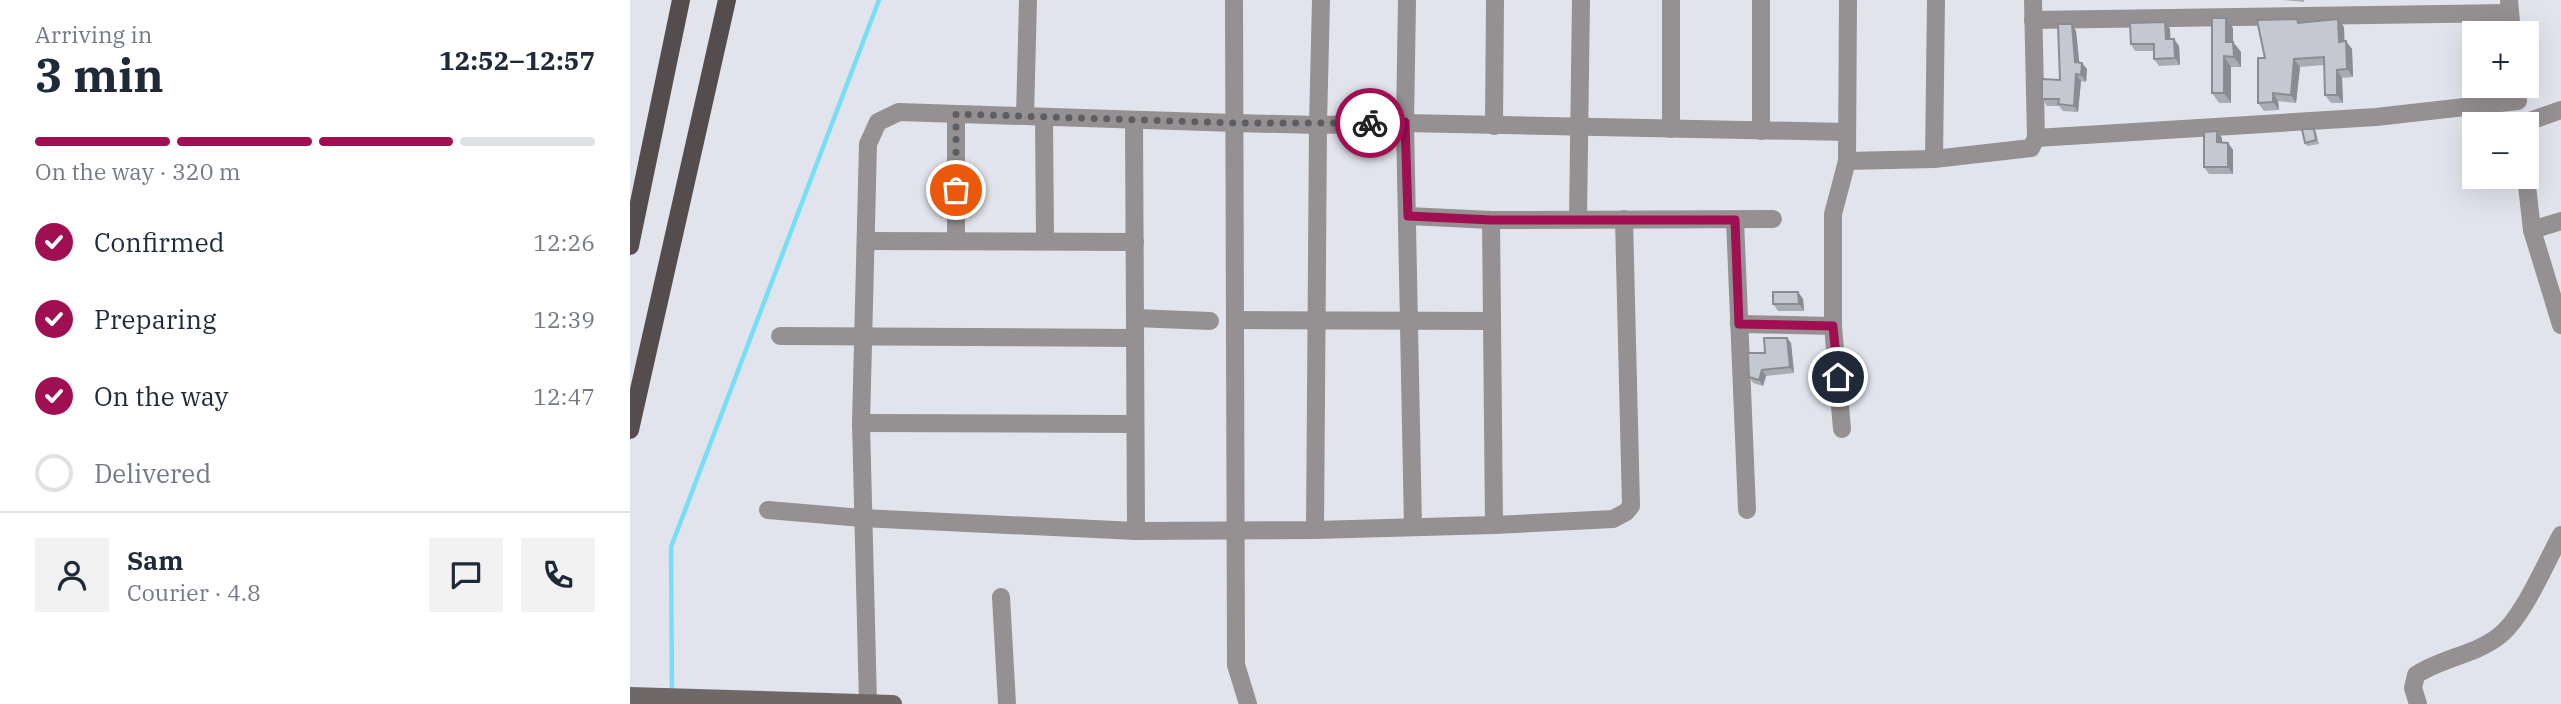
<!DOCTYPE html>
<meta charset="utf-8">
<style>
body{margin:0;font-family:"IBM Plex Serif",serif;background:#f2f2f3;color:#1f2937;height:100vh;display:flex;flex-direction:column;font-size:26px;white-space:nowrap}
*{box-sizing:border-box;margin:0}
p{font-size:23px;color:#747a83}
.icon{flex:none;width:38px;height:38px;fill:none;stroke:currentColor;stroke-width:2;stroke-linecap:round;stroke-linejoin:round}
.map{position:relative;flex:1;overflow:hidden}
.drawer{display:flex;flex-direction:column;background:#fff;width:630px}
.drawer>*{flex:none}
.fabs{position:absolute;left:1832px;top:21px;display:grid;gap:14px}
.fabs a{display:grid;place-items:center;width:77px;height:77px;border-radius:0px;background:#fff;box-shadow:0 7px 28px #0002;font-size:35px}
.pin{position:absolute;display:grid;place-items:center;width:60px;height:60px;color:#fff;margin:-30px;border:4px solid #fff;border-radius:50%;box-shadow:0 2px 7px #0007}
.courier{position:absolute;display:grid;place-items:center;width:70px;height:70px;margin:-35px;border:5px solid #a10f53;border-radius:50%;background:#fff;color:#222;box-shadow:0 2px 9px #0007}
.summary em{font-style:normal;font-weight:700}
.summary div{display:flex;flex-direction:column-reverse}
.summary{display:flex;align-items:center;justify-content:space-between;height:119px;padding:0 35px}
h1{font-size:46px;font-weight:700;line-height:52px}
.bar{display:grid;grid-template-columns:repeat(4,1fr);gap:10px 7px;align-content:center;height:84px;padding:0 35px}
.bar i{height:9px;border-radius:5px;background:#e0e1e3}
.bar .on{background:#a10f53}
.bar p{grid-column:span 4}
.line{display:flex;align-items:center;gap:18px;padding:0 35px;border-top:2px solid #e0e1e3}
.line div{flex:1}
.round{display:grid;place-items:center;flex:none;width:74px;height:74px;border-radius:0px;background:#f2f2f3}
ol{padding:0 35px;list-style:none}
li{display:flex;align-items:center;gap:21px;height:77px}
li p{margin-inline-start:auto}
li .icon{padding:7px;border-radius:50%;background:#a10f53;color:#fff;stroke-width:4}
li:last-child{color:#747a83}
li i{width:38px;height:38px;border:4px solid #e0e1e3;border-radius:50%}
main{display:flex;flex:1;min-height:0}
.map>svg:first-child{display:block}
.lines{fill:none;stroke-linecap:round;stroke-linejoin:round}
.stream{stroke:#78ddf6;stroke-width:4.5}
.street{stroke:#959091;stroke-width:18}
.secondary{stroke:#6e6869;stroke-width:18}
.primary{stroke:#544c4d;stroke-width:18}
.wall{fill:#aaacb4}
.shaded-wall{fill:#8b8c92}
.building{fill:#c6c8d1;stroke:#8b8c92;stroke-width:2}
.done{stroke:#5d5e63;stroke-width:7;stroke-dasharray:0 12.6}
.route{stroke:#a10f53;stroke-width:9}
</style>
<main>
<section class="drawer">
<div class="summary"><div><h1>3 min</h1><p>Arriving in</p></div><em>12:52–12:57</em></div>
<div class="bar"><i class="on"></i><i class="on"></i><i class="on"></i><i></i><p>On the way · 320 m</p></div>
<ol>
<li><svg class="icon" aria-label="check" viewBox="0 0 24 24"><path d="M5 12l5 5 9-10"/></svg>Confirmed<p>12:26</p></li>
<li><svg class="icon" aria-label="check" viewBox="0 0 24 24"><path d="M5 12l5 5 9-10"/></svg>Preparing<p>12:39</p></li>
<li><svg class="icon" aria-label="check" viewBox="0 0 24 24"><path d="M5 12l5 5 9-10"/></svg>On the way<p>12:47</p></li>
<li><i></i>Delivered</li>
</ol>
<div class="line" style="height:126px"><a class="round"><svg class="icon" aria-label="person" viewBox="0 0 24 24"><circle cx="12" cy="8" r="4"/><path d="M4 21q1-7 8-7t8 7"/></svg></a><div><b>Sam</b><p>Courier · 4.8</p></div><a class="round"><svg class="icon" aria-label="chat" viewBox="0 0 24 24"><path d="M4 5h16v11H9l-5 4z"/></svg></a><a class="round"><svg class="icon" aria-label="phone" viewBox="0 0 24 24"><path d="M5 4h4l2 5-3 2q2 4 5 5l2-3 5 2v4C11 20 4 13 5 4z"/></svg></a></div>
</section>
<div class="map">
<svg width="1931" height="704" viewBox="0 0 1931 704">
<rect width="100%" height="100%" fill="#e2e4ed"/>
<g class="lines">
<path class="stream" d="M42 692 41 547 249 0"/>
<g class="street">
<path d="M604 0 606 665 618 704"/>
<path d="M777 0 775 123 783 527"/>
<path d="M1041 0V129"/>
<path d="M1131 0V131"/>
<path d="M1218 0 1217 161 1304 159"/>
<path d="M1306 0 1304 159 1401 148 1406 138 1403 0"/>
<path d="M1879 0 1882 33"/>
<path d="M1403 20 1880 13"/>
<path d="M326 114V241"/>
<path d="M395 116 398 0"/>
<path d="M414 117 415 241"/>
<path d="M504 120 506 531"/>
<path d="M1891 124 1931 110"/>
<path d="M864 126 865 0"/>
<path d="M1406 138 1746 117 1888 101"/>
<path d="M1896 177 1902 230 1931 325"/>
<path d="M778 216 861 220 1143 219"/>
<path d="M948 219 951 0"/>
<path d="M861 220 864 525 983 519 996 512 1001 506 994 219"/>
<path d="M1105 220 1117 510"/>
<path d="M1902 230 1931 221"/>
<path d="M236 241 505 242"/>
<path d="M505 318 580 321"/>
<path d="M605 320 862 321"/>
<path d="M1109 324 1203 326"/>
<path d="M150 336 505 338"/>
<path d="M231 423 505 424"/>
<path d="M1212 429 1203 326V214L1217 161"/>
<path d="M138 510 232 518 506 531 685 530 864 525"/>
<path d="M685 530 688 125 691 0"/>
<path d="M371 597 377 704"/>
<path d="M238 703 231 423 238 144 248 122 269 112 605 123 688 125 775 123 1217 132"/>
<path d="M1788 704 1783 688 1786 675C1811 658 1845 655 1869 636 1893 618 1916 562 1931 535"/>
</g>
<path class="secondary" d="M0 696 263 704"/>
<g class="primary">
<path d="M0 246 51 0"/>
<path d="M0 430 97 0"/>
</g>
</g>
<g class="wall">
<path d="M1652 0H1674V2Z"/>
<path d="M1535 22 1540 29V39L1549 46 1550 65 1529 66 1524 59V51H1505L1501 44Z"/>
<path d="M1669 23 1714 27V42L1722 49 1723 77 1712 78 1713 103H1701L1695 95 1694 65 1670 67 1666 103 1648 101 1649 110 1634 111 1628 103 1635 58Z"/>
<path d="M1603 28V42L1611 52V67H1601V103H1589L1582 93Z"/>
<path d="M1446 31 1449 62 1457 69 1456 82 1451 81 1448 112 1433 111 1429 106H1417L1412 99 1430 80Z"/>
<path d="M1684 129 1686 132 1689 144 1677 146 1675 143Z"/>
<path d="M1587 131 1592 138V143H1598L1603 150V174H1579L1574 167Z"/>
<path d="M1168 292 1173 299 1174 311H1148L1143 304Z"/>
<path d="M1157 338 1161 343 1164 373 1136 376 1133 386 1123 383 1119 377 1135 353Z"/>
</g>
<g class="shaded-wall">
<path d="M1596 18 1603 28V52L1596 42Z"/>
<path d="M1708 19 1714 27 1715 50 1709 42Z"/>
<path d="M1535 22 1540 29 1541 46 1536 39Z"/>
<path d="M1442 24 1446 31 1450 69 1445 62Z"/>
<path d="M1544 39 1549 46 1550 65 1545 58Z"/>
<path d="M1716 41 1722 49 1723 77 1717 69Z"/>
<path d="M1603 42 1611 52V67L1604 57Z"/>
<path d="M1594 56 1601 67V103L1594 93Z"/>
<path d="M1664 59 1670 67 1666 103 1661 95Z"/>
<path d="M1452 63 1457 69 1456 82 1451 75Z"/>
<path d="M1707 70 1712 78 1713 103 1707 95Z"/>
<path d="M1446 74 1451 81 1448 112 1444 106Z"/>
<path d="M1643 93 1648 101 1649 110 1643 102Z"/>
<path d="M1587 131 1592 138V149L1587 142Z"/>
<path d="M1598 143 1603 150V174L1598 167Z"/>
<path d="M1168 292 1173 299 1174 311 1169 304Z"/>
<path d="M1157 338 1161 343 1164 373 1160 367Z"/>
<path d="M1132 370 1136 376 1133 386 1129 380Z"/>
</g>
<g class="building">
<path d="M1582 18H1596V42H1603L1604 57 1594 56V93H1582Z"/>
<path d="M1667 19 1668 23 1708 19 1709 42 1716 41 1717 69 1707 70V95H1695L1694 57 1664 59 1661 95 1643 93V102L1628 103V58H1635L1627 20Z"/>
<path d="M1535 22 1536 39H1544L1545 58 1524 59V44H1501L1500 23Z"/>
<path d="M1428 24H1442L1445 62 1452 63 1451 75 1446 74 1444 106 1428 104 1429 99H1412V79L1430 80Z"/>
<path d="M1672 129H1684L1686 140 1675 143Z"/>
<path d="M1587 131V142L1598 143V167H1574V132Z"/>
<path d="M1143 292H1168L1169 304H1143Z"/>
<path d="M1134 338H1157L1160 367 1132 370 1129 380 1119 377 1118 353H1135Z"/>
</g>
<g class="lines">
<path class="done" d="M326 190V114L605 123H740"/>
<path class="route" d="M740 123 775 122 778 216 861 220H1105L1109 324 1203 326 1208 377"/>
</g>
</svg>
<div class="fabs">
<a>+</a>
<a>−</a>
</div>
<div class="pin" style="left:326px;top:190px;background:#ea580c"><svg class="icon" aria-label="bag" viewBox="0 0 24 24"><path d="M5 8h14l-1 12H6zM9 8a3 3 0 0 1 6 0"/></svg></div>
<div class="pin" style="left:1208px;top:377px;background:#1f2937"><svg class="icon" aria-label="home" viewBox="0 0 24 24"><path d="M3 11l9-7 9 7M6 9v11h12V9"/></svg></div>
<div class="courier" style="left:740px;top:123px"><svg class="icon" aria-label="bike" viewBox="0 0 24 24"><circle cx="6" cy="16" r="4"/><circle cx="18" cy="16" r="4"/><path d="M6 16l4-8h5l3 8M10 8l3 8H6M13 5h3"/></svg></div>
</div>
</main>
